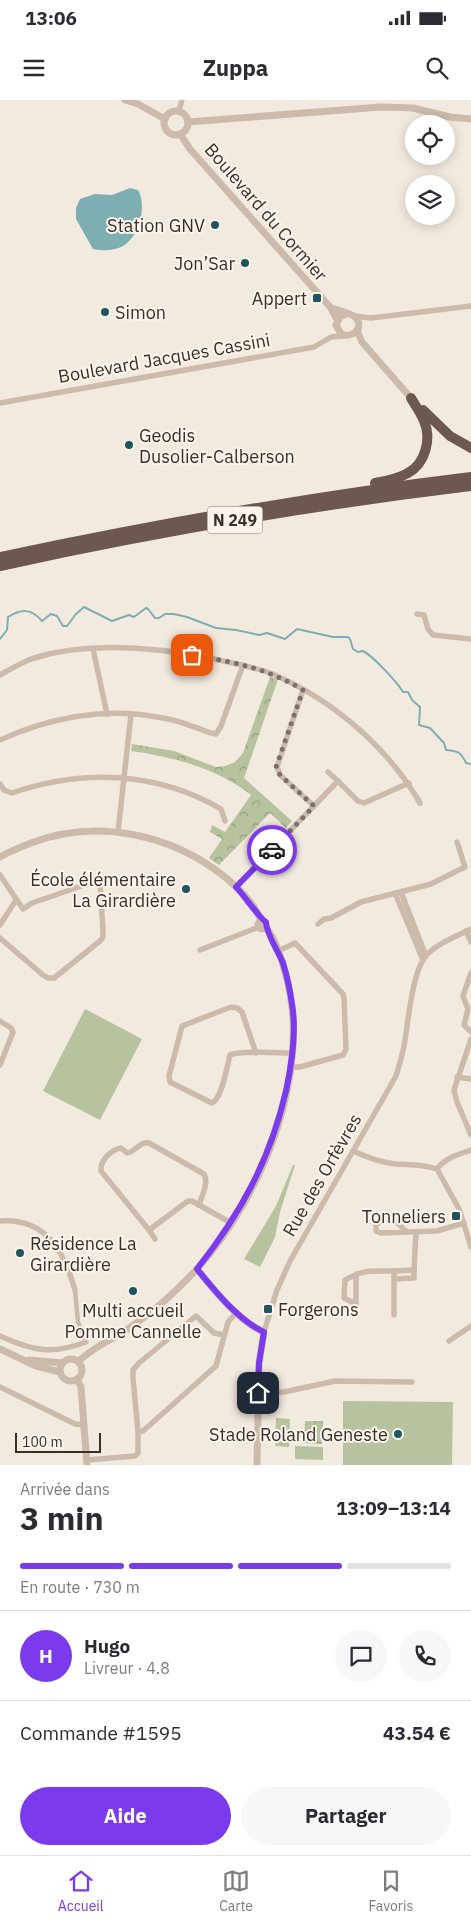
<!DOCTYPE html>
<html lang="fr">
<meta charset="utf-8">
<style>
body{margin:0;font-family:"IBM Plex Sans",sans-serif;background:#f7f7f7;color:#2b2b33;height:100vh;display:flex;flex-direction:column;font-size:19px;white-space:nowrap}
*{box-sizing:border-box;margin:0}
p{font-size:16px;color:#7c7c81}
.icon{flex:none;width:28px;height:28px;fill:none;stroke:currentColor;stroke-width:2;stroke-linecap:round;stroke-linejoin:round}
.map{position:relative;height:1365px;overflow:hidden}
.panel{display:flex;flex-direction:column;background:#fff;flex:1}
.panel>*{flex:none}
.fabs{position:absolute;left:405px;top:15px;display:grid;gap:10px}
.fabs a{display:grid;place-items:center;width:50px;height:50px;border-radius:50%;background:#fff;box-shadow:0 2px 12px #0003;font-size:25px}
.scale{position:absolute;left:15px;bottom:12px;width:86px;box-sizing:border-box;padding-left:5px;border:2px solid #392f2a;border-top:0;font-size:14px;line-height:18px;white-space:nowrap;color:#392f2a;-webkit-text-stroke:4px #fbf4ec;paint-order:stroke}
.pin{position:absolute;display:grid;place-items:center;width:42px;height:42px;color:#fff;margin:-21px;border-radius:10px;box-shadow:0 2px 8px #0006}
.courier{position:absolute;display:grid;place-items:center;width:50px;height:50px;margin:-25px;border:4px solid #7c3aed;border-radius:50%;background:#fff;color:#222;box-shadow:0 1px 6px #0007}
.summary em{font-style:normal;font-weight:700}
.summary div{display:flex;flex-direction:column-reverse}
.summary{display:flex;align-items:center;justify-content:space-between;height:85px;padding:0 20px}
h1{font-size:32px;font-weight:700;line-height:38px}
.bar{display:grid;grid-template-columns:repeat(4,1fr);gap:8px 5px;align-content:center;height:60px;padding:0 20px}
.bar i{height:6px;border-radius:4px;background:#e1e1e2}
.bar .selected{background:#7c3aed}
.bar p{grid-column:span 4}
.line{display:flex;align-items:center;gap:12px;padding:0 20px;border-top:1px solid #e1e1e2}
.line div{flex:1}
.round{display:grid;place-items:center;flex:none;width:52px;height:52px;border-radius:26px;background:#f7f7f7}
.primary-button{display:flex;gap:10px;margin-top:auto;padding:10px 20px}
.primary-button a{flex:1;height:58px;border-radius:30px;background:#7c3aed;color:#fff;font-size:20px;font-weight:700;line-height:58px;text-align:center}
.primary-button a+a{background:#f7f7f7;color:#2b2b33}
.status{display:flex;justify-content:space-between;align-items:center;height:35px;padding:0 25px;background:#fff;direction:ltr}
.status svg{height:14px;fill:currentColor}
header{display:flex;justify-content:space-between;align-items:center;height:65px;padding:0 20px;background:#fff;font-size:22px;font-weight:700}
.dock{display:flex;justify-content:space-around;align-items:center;height:70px;border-top:1px solid #e1e1e2;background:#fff;font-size:14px;color:#7c7c81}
.dock a{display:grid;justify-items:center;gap:2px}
.dock .selected{color:#7c3aed}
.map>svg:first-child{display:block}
.green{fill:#b6c39e}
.park{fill:url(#park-crowns)}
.water{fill:#7daeb1}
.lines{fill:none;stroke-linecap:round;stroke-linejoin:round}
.stream{stroke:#7daeb1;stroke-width:2}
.pedestrian{stroke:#cba;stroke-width:4.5}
.minor{stroke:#cba;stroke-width:5.5}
.tertiary{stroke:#cba;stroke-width:7}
.trunk{stroke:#6c584e;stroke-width:10}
.done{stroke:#7a7069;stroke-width:5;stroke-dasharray:0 9}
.route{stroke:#7c3aed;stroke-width:6}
.poi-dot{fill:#1e565c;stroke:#fbf4ec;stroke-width:2}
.labels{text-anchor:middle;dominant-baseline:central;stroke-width:4;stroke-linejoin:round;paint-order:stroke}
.shield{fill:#fbf4ec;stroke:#736a64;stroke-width:1}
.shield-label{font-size:16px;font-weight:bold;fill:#392f2a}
.street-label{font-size:18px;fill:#392f2a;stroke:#fbf4ec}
.poi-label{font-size:18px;fill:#392f2a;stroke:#fbf4ec;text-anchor:end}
</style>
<div class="status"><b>13:06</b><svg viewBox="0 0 49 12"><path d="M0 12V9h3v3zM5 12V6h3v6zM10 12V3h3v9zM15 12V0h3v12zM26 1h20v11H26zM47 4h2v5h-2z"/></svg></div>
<header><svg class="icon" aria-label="menu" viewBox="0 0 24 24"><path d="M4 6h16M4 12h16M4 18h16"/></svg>Zuppa<svg class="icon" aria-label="search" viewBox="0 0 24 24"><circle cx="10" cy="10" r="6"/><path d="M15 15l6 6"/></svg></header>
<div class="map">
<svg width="471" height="1365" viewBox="0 0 471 1365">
<defs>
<pattern id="park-crowns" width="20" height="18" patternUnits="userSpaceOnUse" patternTransform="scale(1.25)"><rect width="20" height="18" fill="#b6c39e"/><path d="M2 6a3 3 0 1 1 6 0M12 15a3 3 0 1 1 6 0" fill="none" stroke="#959f81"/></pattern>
</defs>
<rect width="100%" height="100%" fill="#f3eadf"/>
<g class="green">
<path d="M85 909 142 939 100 1020 43 991Z"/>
<path d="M293 1065H295L280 1112 275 1137 260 1167 244 1159 276 1106Z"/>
<path d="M343 1301 453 1302 452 1365H343Z"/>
<path d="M276 1318 290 1319 289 1347 275 1346Z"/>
<path d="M295 1346 323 1347V1360L295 1359Z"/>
</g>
<g class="park">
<path d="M270 577 278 579 244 678 292 721 286 728 270 713 219 765 209 758 222 739 210 732 212 725 225 732 251 695C217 668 173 657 131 651L132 644 174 651 216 667 225 666 235 662 243 653Z"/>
<path d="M305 1321H323L322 1344 304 1343Z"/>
</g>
<path class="water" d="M130 88 138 90C147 105 140 136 123 146 114 151 103 151 93 149L76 119V108L80 99 95 94 112 95Z"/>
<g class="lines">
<path class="stream" d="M0 539 7 530 8 517C21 509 31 508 42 521L51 514 57 516 63 526H67L76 514 84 507 112 521 129 515 134 517 146 508 148 509 155 518H159L165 514H174L187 517 216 528 236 530 259 535 267 533 285 539 297 529 333 537H348L350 539 353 549 358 552 363 551C373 556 397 582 403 592H408L412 600 420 607 419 625 430 628 444 643 446 650C458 651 461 652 466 663L471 664"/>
<path class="pedestrian" d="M75 1190 78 1222 85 1239"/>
<g class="minor">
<path d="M179 11 182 0"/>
<path d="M354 216 371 218 471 206"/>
<path d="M0 303 314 247 331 237 344 236"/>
<path d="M417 514 424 515 428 529 433 535 471 539"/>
<path d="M93 549 107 614"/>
<path d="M0 575C11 569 22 562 34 558 96 539 175 549 237 564 251 567 265 570 277 576 335 602 388 648 420 703"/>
<path d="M303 590 277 667 280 675 314 706"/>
<path d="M0 640C48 618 104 607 157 617 170 619 182 622 194 627 201 629 208 633 216 634L221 626 243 565"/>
<path d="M328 672 338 681"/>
<path d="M0 684 4 690 12 693C82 669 156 671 221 709L225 721"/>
<path d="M118 732 131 614"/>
<path d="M0 775 23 809 32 803 96 781 100 782 103 831V837L100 841 54 878H48L43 875 0 838"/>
<path d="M236 787 338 681 358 701 364 703 409 683"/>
<path d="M401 792 426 856"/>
<path d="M395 793 423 860"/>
<path d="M318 824 324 819 331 818 361 802 431 784 465 767 457 742"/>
<path d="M0 825 16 800"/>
<path d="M466 831 471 842"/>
<path d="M200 850 259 827"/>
<path d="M278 851 295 843 343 894 344 898 346 949 343 955 300 967H291"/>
<path d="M471 873 463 896 468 909 464 925 471 932"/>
<path d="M0 921 11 928 13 932 0 965"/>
<path d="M471 939 454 990 457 1002 471 1035"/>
<path d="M256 953 242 912 237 908 231 907 182 926 169 976 170 982 212 1003C222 998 227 967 230 955 240 950 279 953 292 953"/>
<path d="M457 977 471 979"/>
<path d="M353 1051C366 1057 380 1062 395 1064 410 1065 423 1064 437 1069L459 1109 471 1147"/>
<path d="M437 1069C445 1058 459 1054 471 1050"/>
<path d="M0 1121C46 1118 64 1151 75 1190"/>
<path d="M149 1130 101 1071C100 1061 110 1050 121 1048L127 1053C136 1052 139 1041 149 1043L204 1074C209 1083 202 1095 199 1105"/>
<path d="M406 1131 393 1119 380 1121 376 1125V1131L381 1133 437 1131 464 1123"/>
<path d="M155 1139 149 1130 188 1101H192L231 1123"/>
<path d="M414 1170 416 1132"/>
<path d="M356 1174V1204L344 1198 345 1180C365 1169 371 1171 394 1171"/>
<path d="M394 1179 414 1178V1170L394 1171V1215"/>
<path d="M264 1232 277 1190 290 1161 396 976C399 966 402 956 404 946 408 924 412 873 425 857 435 844 457 836 471 829"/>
<path d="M0 1236C33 1251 52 1255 86 1242"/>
<path d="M449 1241 471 1226"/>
<path d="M0 1287 75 1324 84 1325"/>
<path d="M258 1293 284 1292 335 1281 412 1282"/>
<path d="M138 1332 133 1278V1270L139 1263 196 1216 214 1233 224 1235"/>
<path d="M87 1360 135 1356 138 1353V1332L143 1331 216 1266 228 1222 236 1213"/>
</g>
<g class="tertiary">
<path d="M125 0 138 4 165 19"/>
<circle cx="176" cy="23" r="12"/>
<path d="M188 22 381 7 413 8 450 17 471 19"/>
<path d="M180 34 190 49 331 208 337 220"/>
<path d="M331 208C337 210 353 214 356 218 365 229 351 239 341 234L336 225 340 217 346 214"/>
<path d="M357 230 362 242 411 298"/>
<path d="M0 757C10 751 21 747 31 743 97 718 171 734 225 777 239 789 255 803 261 821"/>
<circle cx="262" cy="825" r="4"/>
<path d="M197 1169C214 1190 238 1221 264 1232L259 1263 257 1365"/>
<path d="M0 1249 36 1266 60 1272"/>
<circle cx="71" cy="1270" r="11"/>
<path d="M29 1260 63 1263"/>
<path d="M78 1262C91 1248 112 1240 128 1229 153 1212 176 1192 197 1169 263 1096 314 970 285 872 281 858 276 838 265 827"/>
<path d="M77 1279 81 1287 87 1365"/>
</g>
<g class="trunk">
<path d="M423 310 450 336 471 348"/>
<path d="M375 383C386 381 398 379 408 373 425 364 432 339 424 321 421 313 415 305 411 298"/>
<path d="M0 457C156 424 313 396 471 377"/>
<path d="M0 466C156 432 313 405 471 386"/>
</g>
</g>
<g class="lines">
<path class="done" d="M192 555C233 562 267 568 303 590L276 667 280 675 314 706 272 750"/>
<path class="route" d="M258 1293 259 1263 264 1232C239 1221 214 1190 197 1169 241 1113 270 1060 286 991 292 963 297 932 292 904 290 890 287 876 283 863 278 851 266 833 266 822 261 820 243 794 236 787L272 750"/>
</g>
<g class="poi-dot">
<circle cx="215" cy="125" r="5"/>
<circle cx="245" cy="163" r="5"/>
<rect x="312" y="193" width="10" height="10" rx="2.5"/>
<circle cx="105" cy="212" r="5"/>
<circle cx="129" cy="345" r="5"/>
<circle cx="186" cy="789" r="5"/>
<rect x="451" y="1111" width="10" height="10" rx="2.5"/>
<circle cx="20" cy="1153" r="5"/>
<circle cx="133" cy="1191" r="5"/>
<rect x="263" y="1204" width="10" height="10" rx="2.5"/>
<circle cx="398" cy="1334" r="5"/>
</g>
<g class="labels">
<rect class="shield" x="207.5" y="406.5" width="55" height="27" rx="4"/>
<g class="shield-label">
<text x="235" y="420">N 249</text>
</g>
<g class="street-label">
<text transform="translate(266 112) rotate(49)">Boulevard du Cormier</text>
<text transform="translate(164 258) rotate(-10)">Boulevard Jacques Cassini</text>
<text transform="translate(322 1075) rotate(-60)">Rue des Orfèvres</text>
</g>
<g class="poi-label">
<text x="205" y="125">Station GNV</text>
<text x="235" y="163">Jon’Sar</text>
<text x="307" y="198">Appert</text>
<text x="115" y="212" text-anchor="start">Simon</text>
<text x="139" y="335" text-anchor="start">Geodis<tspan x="139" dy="21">Dusolier-Calberson</tspan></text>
<text x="176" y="779">École élémentaire<tspan x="176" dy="21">La Girardière</tspan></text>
<text x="446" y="1116">Tonneliers</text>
<text x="30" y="1143" text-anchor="start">Résidence La<tspan x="30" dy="21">Girardière</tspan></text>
<text x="278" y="1209" text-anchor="start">Forgerons</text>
<text x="133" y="1210" text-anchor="middle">Multi accueil<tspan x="133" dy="21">Pomme Cannelle</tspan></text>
<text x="388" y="1334">Stade Roland Geneste</text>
</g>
</g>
</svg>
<div class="fabs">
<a><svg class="icon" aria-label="locate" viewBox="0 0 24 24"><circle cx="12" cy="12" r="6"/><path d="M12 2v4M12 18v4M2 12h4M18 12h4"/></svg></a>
<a><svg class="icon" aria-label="layers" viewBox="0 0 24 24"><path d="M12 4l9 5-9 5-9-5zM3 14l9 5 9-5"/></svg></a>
</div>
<div class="scale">100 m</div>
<div class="pin" style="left:192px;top:555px;background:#ea580c"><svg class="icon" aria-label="bag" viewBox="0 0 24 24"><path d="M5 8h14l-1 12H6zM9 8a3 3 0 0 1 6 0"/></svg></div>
<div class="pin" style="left:258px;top:1293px;background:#1f2937"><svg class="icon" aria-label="home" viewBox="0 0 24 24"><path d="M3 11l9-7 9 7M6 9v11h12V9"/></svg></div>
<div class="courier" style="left:272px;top:750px"><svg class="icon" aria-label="car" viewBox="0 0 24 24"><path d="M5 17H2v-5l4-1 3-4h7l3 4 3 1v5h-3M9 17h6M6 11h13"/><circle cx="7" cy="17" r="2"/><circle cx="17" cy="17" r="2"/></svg></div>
</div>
<section class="panel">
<div class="summary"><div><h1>3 min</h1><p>Arrivée dans</p></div><em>13:09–13:14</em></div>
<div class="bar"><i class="selected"></i><i class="selected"></i><i class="selected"></i><i></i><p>En route · 730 m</p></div>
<div class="line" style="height:90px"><b class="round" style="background:#7c3aed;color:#fff">H</b><div><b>Hugo</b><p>Livreur · 4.8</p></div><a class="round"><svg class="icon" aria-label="chat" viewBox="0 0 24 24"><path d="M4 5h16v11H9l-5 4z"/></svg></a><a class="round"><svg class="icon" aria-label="phone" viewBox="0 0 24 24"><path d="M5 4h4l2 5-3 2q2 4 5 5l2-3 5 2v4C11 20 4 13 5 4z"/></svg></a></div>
<div class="line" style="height:65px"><div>Commande #1595</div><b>43.54 €</b></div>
<div class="primary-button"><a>Aide</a><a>Partager</a></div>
</section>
<nav class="dock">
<a class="selected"><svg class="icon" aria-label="home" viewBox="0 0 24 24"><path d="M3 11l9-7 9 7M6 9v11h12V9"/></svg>Accueil</a>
<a><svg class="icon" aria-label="map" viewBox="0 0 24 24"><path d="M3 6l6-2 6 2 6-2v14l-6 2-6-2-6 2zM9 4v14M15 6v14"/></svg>Carte</a>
<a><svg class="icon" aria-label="saved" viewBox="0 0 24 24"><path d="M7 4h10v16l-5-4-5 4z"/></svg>Favoris</a>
</nav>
